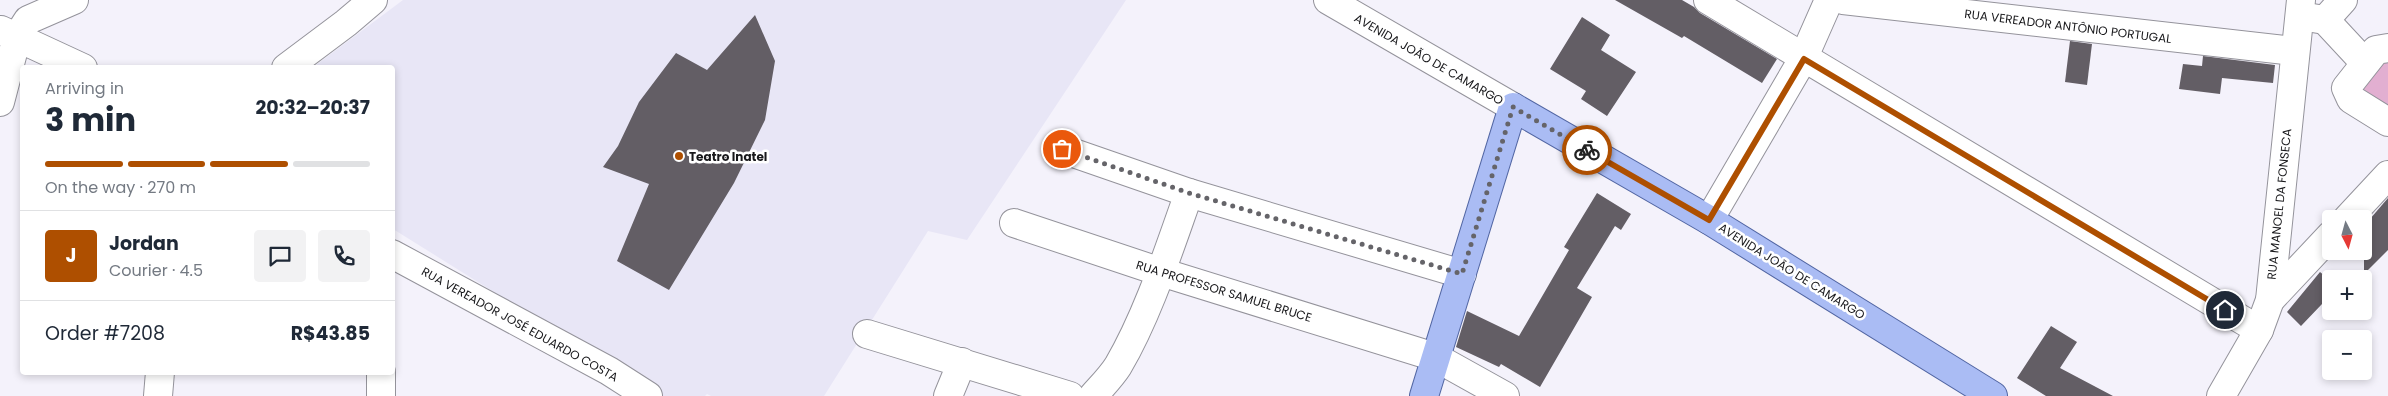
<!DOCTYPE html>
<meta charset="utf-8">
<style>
body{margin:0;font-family:Poppins,sans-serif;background:#f2f2f3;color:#1f2937;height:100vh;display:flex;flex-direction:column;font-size:19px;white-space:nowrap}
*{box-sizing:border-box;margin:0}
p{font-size:16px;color:#747a83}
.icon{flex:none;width:28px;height:28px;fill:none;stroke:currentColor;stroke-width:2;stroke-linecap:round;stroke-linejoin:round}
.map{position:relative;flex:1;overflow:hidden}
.panel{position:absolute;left:20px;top:65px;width:375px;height:310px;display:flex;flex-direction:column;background:#fff;border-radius:5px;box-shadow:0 2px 8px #0003}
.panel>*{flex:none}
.needle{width:32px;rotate:174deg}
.fabs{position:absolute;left:2322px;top:210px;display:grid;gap:10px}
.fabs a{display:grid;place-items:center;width:50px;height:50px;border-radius:5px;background:#fff;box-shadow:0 2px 8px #0003;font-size:25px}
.pin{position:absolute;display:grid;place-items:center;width:42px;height:42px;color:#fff;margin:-21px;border:2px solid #fff;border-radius:50%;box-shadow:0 1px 5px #0007}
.courier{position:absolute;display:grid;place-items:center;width:50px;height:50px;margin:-25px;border:4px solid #ae4f00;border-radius:50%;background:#fff;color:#222;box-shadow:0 1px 6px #0007}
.summary em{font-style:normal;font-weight:700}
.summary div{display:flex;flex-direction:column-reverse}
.summary{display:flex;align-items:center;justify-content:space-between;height:85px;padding:0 25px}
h1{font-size:32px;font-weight:700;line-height:38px}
.bar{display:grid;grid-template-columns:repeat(4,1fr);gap:8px 5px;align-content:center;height:60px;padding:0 25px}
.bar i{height:6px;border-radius:4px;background:#e0e1e3}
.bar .active{background:#ae4f00}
.bar p{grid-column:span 4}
.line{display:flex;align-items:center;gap:12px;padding:0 25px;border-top:1px solid #e0e1e3}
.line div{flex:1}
.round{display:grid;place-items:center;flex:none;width:52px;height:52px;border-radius:5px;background:#f2f2f3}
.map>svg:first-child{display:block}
.built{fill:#e8e6f6}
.green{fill:#e2afd1}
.building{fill:#635e65}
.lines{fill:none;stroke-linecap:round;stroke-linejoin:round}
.minor-casing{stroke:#94939b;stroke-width:30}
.major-casing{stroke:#5266a3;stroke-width:30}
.minor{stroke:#fff;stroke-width:28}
.major{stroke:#aabcf4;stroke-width:28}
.done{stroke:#656469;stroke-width:5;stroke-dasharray:0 9}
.route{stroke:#ae4f00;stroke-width:6}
.poi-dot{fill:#ae4f00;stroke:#fff;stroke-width:2}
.labels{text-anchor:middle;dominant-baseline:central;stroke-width:5;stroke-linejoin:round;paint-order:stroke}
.street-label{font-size:12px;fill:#18181b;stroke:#fff}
.poi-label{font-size:12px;font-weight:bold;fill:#18181b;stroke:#fff;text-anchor:start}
</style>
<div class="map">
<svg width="2388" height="396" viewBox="0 0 2388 396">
<rect width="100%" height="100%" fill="#f4f2fb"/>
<path class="built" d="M403 0H1126L967 240 928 231 824 396H711L707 394 705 396H661L393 229 392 68H312Z"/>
<path class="green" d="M2388 57V112L2357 92Z"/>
<g class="building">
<path d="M1615 0H1682L1694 7 1700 13 1777 59 1762 83 1684 36 1682 38Z"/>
<path d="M755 15 775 61 765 120 734 183 669 290 617 261 649 184 603 167 618 146 639 102 676 53 707 70Z"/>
<path d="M1582 17 1610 35 1601 50 1636 72 1607 116 1581 99 1586 91 1550 69Z"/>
<path d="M2070 41 2092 44 2087 85 2065 82Z"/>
<path d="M2203 56 2275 65 2273 83 2222 78 2220 94 2179 89 2183 64 2202 66Z"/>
<path d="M1597 193 1631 214 1621 230 1615 226 1577 288 1592 297 1540 387 1501 364 1499 367 1456 347 1467 311 1519 336 1569 250 1564 247Z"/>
<path d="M2388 198V250L2364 274V226Z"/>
<path d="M2320 272 2331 281V312L2322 304 2301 326 2287 312Z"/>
<path d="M2051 326 2077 342 2060 368 2113 396H2046L2017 378Z"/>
</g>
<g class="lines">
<defs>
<g id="minor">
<path d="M1328 0 1513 107"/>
<path d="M1708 0 2259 330"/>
<path d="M1843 0 2294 51"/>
<path d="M2306 17 2325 20 2343 0"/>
<path d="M2325 20 2365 63"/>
<path d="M1 30 83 68"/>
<path d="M2388 48 2376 50 2346 88 2351 99 2388 122"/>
<path d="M286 68 346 23 373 0"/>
<path d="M0 102 17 37 28 20 74 0"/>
<path d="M1062 149 1189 193 1462 274"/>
<path d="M2347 219 2388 175"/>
<path d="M1709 220 1803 59 1829 0"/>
<path d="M1014 223 1161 272 1435 357 1505 396"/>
<path d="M392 254 609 371 648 396"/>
<path d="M2270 300 2331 235"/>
<path d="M867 334 1070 396"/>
<path d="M158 396 160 372"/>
<path d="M381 396V372"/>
<path d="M948 396 962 362"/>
<path d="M1093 396C1101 387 1111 377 1118 366 1148 315 1169 249 1189 193"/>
<path d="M2221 396 2259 330 2270 300 2301 0"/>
</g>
<path id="major" d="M1424 396 1513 107 1709 220 1993 396"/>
</defs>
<use href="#minor" class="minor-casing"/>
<use href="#major" class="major-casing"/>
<use href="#minor" class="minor"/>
<use href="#major" class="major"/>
</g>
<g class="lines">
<path class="done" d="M1062 149 1189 193 1462 274 1513 107 1587 150"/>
<path class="route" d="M1587 150 1709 220 1804 59 2225 310"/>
</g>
<circle class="poi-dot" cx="679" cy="156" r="5"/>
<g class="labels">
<g class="street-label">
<text transform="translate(2068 26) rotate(7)">RUA VEREADOR ANTÔNIO PORTUGAL</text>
<text transform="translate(1429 59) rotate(30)">AVENIDA JOÃO DE CAMARGO</text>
<text transform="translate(2279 204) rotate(-84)">RUA MANOEL DA FONSECA</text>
<text transform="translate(1792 271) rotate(32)">AVENIDA JOÃO DE CAMARGO</text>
<text transform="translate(1224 291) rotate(17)">RUA PROFESSOR SAMUEL BRUCE</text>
<text transform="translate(520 324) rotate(29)">RUA VEREADOR JOSÉ EDUARDO COSTA</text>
</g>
<g class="poi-label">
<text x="689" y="156">Teatro Inatel</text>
</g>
</g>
</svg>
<div class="fabs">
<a><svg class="needle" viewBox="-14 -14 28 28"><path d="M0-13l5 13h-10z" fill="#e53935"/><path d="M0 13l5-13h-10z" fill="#747a83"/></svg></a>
<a>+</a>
<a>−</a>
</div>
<div class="pin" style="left:1062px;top:149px;background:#ea580c"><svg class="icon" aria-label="bag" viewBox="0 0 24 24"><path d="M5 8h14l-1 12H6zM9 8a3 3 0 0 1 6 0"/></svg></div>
<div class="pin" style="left:2225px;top:310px;background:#1f2937"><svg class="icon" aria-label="home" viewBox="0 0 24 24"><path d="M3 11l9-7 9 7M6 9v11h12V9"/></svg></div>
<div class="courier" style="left:1587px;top:150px"><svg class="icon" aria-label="bike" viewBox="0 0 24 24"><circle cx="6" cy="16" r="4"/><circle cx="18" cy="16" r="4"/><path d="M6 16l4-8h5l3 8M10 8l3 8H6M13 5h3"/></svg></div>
<section class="panel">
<div class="summary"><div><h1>3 min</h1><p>Arriving in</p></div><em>20:32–20:37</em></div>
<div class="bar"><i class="active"></i><i class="active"></i><i class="active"></i><i></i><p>On the way · 270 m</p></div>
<div class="line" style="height:90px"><b class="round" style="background:#ae4f00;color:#fff">J</b><div><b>Jordan</b><p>Courier · 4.5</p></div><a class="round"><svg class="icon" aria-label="chat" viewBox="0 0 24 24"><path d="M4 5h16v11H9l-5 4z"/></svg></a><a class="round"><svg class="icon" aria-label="phone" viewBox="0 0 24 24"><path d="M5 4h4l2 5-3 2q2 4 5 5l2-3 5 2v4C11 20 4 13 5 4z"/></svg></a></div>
<div class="line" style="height:65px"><div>Order #7208</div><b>R$43.85</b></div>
</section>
</div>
